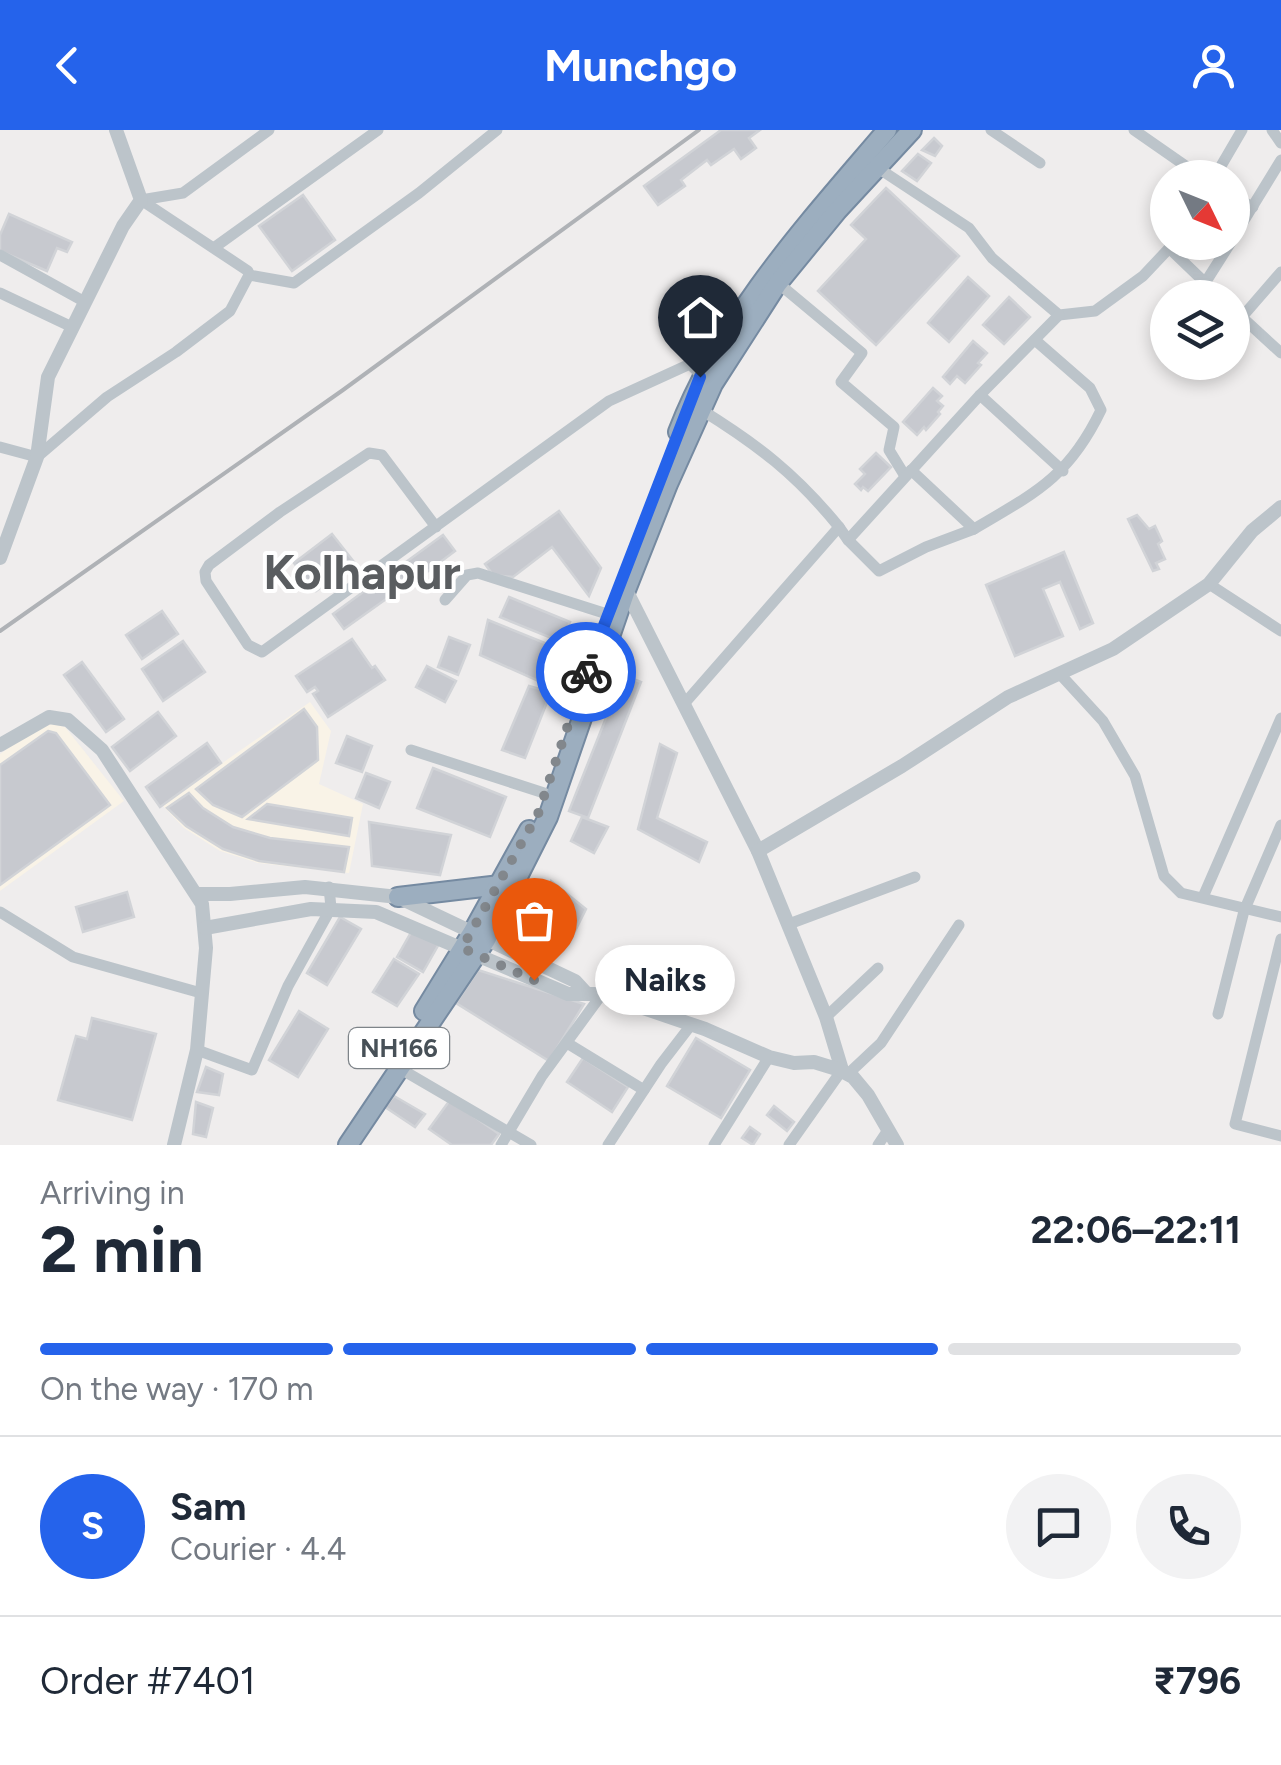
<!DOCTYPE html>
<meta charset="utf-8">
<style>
body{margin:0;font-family:Figtree,sans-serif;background:#f2f2f3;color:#1f2937;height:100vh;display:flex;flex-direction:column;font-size:38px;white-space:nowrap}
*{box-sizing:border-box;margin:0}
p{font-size:32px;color:#747a83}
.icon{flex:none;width:55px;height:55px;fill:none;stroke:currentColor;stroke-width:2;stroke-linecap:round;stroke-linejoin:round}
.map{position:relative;height:1015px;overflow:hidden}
.sheet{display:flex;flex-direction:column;background:#fff;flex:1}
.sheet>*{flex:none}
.needle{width:65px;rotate:133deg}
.controls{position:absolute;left:1150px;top:30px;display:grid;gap:20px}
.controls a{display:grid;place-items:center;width:100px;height:100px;border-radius:50%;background:#fff;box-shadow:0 5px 15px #0003;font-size:50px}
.pin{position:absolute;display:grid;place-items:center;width:85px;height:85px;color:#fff;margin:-102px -42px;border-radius:50% 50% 50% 0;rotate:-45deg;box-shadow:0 0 10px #0007}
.pin .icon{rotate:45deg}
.courier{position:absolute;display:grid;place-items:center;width:100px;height:100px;margin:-50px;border:8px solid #2563eb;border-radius:50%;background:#fff;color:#222;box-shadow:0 2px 12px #0007}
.bubble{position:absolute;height:70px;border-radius:35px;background:#fff;box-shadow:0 5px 15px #0003;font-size:32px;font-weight:700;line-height:70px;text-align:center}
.summary em{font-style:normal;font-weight:700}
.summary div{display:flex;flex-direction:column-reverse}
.summary{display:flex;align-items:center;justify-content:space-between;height:170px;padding:0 40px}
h1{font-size:65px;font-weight:700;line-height:75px}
.bar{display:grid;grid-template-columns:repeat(4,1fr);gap:15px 10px;align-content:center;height:120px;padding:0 40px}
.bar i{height:12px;border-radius:8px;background:#e0e1e3}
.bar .active{background:#2563eb}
.bar p{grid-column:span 4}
.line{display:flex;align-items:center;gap:25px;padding:0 40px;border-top:2px solid #e0e1e3}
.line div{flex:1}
.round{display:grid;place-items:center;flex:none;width:105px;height:105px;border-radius:52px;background:#f2f2f3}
header{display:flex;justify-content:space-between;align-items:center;height:130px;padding:0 40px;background:#2563eb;color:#fff;font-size:45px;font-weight:700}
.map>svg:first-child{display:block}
.commercial{fill:#f9f3e7}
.building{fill:#c7c9cf;stroke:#d1d3d7;stroke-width:2.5}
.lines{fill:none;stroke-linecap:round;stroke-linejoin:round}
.trunk-casing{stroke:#758aa1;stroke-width:22}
.minor{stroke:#bcc4ca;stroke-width:11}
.tertiary{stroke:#bcc4ca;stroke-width:14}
.trunk{stroke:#9caebf;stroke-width:18}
.rail{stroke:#afb2b6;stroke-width:4}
.done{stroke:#82878c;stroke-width:10;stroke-dasharray:0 18}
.route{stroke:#2563eb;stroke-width:12}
.labels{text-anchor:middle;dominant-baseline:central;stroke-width:8;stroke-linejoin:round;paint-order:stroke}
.shield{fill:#fff;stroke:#7e8489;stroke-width:2.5}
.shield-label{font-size:25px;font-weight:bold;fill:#475057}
.town-label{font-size:48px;font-weight:bold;fill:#5a5d60;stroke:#fff}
</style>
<header><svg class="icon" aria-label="back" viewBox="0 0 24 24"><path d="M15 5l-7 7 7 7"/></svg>Munchgo<svg class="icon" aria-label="person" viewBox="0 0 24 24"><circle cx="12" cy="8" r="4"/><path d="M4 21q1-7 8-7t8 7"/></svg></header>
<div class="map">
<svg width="1281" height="1015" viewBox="0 0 1281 1015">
<rect width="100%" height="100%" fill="#efeded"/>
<g class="commercial">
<path d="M310 572 331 601 319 654 363 674 349 743 258 733 220 721 184 698 162 675Z"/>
<path d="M53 594 65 597 124 671 0 761V624L41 596Z"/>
</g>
<g class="building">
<path d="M721 0H760L749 8 756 18 741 29 734 19 711 35 707 30 681 50 685 56 658 75 644 56Z"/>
<path d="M934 8 942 16 935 26 922 20Z"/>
<path d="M918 24 931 33 917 51 902 41Z"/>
<path d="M886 58 959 126 876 215 818 161 866 109 851 95Z"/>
<path d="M303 65 335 110 292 141 259 96Z"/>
<path d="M9 84 72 112 67 122 57 118 47 141 0 121V105Z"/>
<path d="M968 147 989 166 949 212 928 193Z"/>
<path d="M1009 167 1030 187 1004 214 983 195Z"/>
<path d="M973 211 987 223 978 233 981 235 965 253 957 246 950 254 943 247Z"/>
<path d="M933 258 942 266 937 271 943 276 938 282 940 284 926 300 924 297 917 305 903 292Z"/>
<path d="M876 323 891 337 868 361 863 357 861 360 855 354 865 344 860 339Z"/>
<path d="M559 381 601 438 589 466 552 417 513 447 493 445 485 434Z"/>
<path d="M1137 385 1149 399 1155 396 1162 411 1158 414 1165 429 1156 433 1159 439 1153 441 1128 389Z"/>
<path d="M332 404 354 432 316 461 294 433Z"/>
<path d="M443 405 455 421 407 457 395 440Z"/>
<path d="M1064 422 1093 493 1080 499 1060 452 1043 459 1063 506 1015 526 986 455Z"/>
<path d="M385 446 396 462 344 499 333 484Z"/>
<path d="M509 467 570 492 561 512 500 487Z"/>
<path d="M162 481 178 504 142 529 126 505Z"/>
<path d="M488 490 572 524 554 558 480 525Z"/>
<path d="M449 507 470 515 458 545 438 537Z"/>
<path d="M352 509 372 538 375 536 385 550 328 587 313 564 318 561 315 557 307 562 296 546Z"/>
<path d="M183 511 205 542 163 571 142 539Z"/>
<path d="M82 532 124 589 106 602 64 545Z"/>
<path d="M427 536 456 551 445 572 416 557Z"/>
<path d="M623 545 641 552 588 688 569 681Z"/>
<path d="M529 556 551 562 525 628 502 620Z"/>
<path d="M304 579 317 597 318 630 242 687 213 675 196 659Z"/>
<path d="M158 582 176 606 130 641 112 617Z"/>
<path d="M48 601 56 603 110 675 0 755V635Z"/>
<path d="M347 606 372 616 362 642 336 633Z"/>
<path d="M207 613 221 633 160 677 146 657Z"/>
<path d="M660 614 677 623 657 688 707 712 699 732 638 699Z"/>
<path d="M433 638 506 667 490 707 417 678Z"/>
<path d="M366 643 390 652 379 678 356 668Z"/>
<path d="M189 663 203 678 233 697 270 708 349 717 344 742 259 731 223 719 186 696 167 678Z"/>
<path d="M267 674 352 688 349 706 248 689Z"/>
<path d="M582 687 608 697 594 723 571 711Z"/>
<path d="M369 692 451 705 440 745 372 736Z"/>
<path d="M551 751 586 779 570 811 534 790Z"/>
<path d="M127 762 134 787 83 802 76 777Z"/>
<path d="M340 787 361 799 327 855 307 843Z"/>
<path d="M413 799 440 812 423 842 397 827Z"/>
<path d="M394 829 419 844 397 876 373 862Z"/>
<path d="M478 840 584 874 549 931 456 873Z"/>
<path d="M299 881 328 899 298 947 269 930Z"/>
<path d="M92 888 156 904 132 990 58 970 76 906 87 909Z"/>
<path d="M696 908 750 940 721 988 667 956Z"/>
<path d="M583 928 628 957 612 982 567 952Z"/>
<path d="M206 937 223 944 219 965 197 962Z"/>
<path d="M394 966 425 984 415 997 385 977Z"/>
<path d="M450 970 499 1004 491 1015H452L429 999Z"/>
<path d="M196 972 213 978 206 1007 193 1004Z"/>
<path d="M774 976 794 992 787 1001 767 985Z"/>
<path d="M750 997 760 1004 753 1015 742 1008Z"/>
</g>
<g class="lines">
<defs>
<g id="trunk">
<path d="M678 302C723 185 807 94 887 0"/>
<path d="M398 767 500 755"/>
<path d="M424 881 472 803 529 700"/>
<path d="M348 1015 486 810 548 687 626 460 668 354 713 254 778 153 837 81 912 0"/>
</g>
</defs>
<use href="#trunk" class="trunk-casing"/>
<g class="minor">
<path d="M991 0 1040 33"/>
<path d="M1134 0 1203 48"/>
<path d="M1272 0 1281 13"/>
<path d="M878 38 969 98 992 128 1059 185 1095 181 1143 146 1175 112"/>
<path d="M1214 48 1242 0"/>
<path d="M1232 66 1253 77"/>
<path d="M141 70 183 63 269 0"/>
<path d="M1232 110 1281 30"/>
<path d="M215 117 378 0"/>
<path d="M1169 118 1221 168"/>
<path d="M0 125 85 172"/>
<path d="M249 145 294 153 419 63 497 0"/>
<path d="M778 153 862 223 841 252 894 297 889 320 905 346"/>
<path d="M1205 153 1231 112"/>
<path d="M0 163 72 197"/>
<path d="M1232 178 1281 223"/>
<path d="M1242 187 1281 142"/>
<path d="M980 265 1063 341"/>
<path d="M0 317 37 327 107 267 176 222 230 181 249 145 248 141 141 70"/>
<path d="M911 340 974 399C1035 363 1069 347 1101 280L1090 258 1035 210"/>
<path d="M436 397 382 325 369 323 280 382 209 435 205 442 206 451 248 515 262 522 609 271 690 234 707 251"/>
<path d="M839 397 848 410 980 265 1059 185"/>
<path d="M848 410 879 441 926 417 974 399"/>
<path d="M1209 454 1281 501"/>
<path d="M445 470 467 445 478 443 607 484"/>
<path d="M1059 543 1103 591 1135 646 1164 746 1181 763 1281 787"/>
<path d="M684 574 839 397C796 344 758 315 700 279"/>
<path d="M411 620 544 663"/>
<path d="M1203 767 1281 588"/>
<path d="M0 782 73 827 201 863"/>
<path d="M789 794 915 747"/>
<path d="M1281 809 1235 994 1281 1006"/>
<path d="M1218 884 1244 781 1281 695"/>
<path d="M826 887 878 838"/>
<path d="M567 913 644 960"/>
<path d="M197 920 252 940 288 856 331 778 329 757"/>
<path d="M399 938 531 1015"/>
<path d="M848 944 881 913 959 795"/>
<path d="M501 1015 542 946 602 864"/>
<path d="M608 1015 661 934 691 895"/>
<path d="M714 1015 769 927"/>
<path d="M789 1015 842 940"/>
<path d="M878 1015 888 1000"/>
</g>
<g class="tertiary">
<path d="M0 428 37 327 48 247 123 96 141 70 116 0"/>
<path d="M626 460 758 721 826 887 842 940"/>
<path d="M0 615 49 587 68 590 102 620 202 774 206 818 197 920 174 1015"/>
<path d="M758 721 902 636 1008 567 1113 519 1209 454 1252 401 1281 377"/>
<path d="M197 764H230L305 757 398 767 575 851 586 863"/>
<path d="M205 798 311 779 376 782 568 864H602L705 899 769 927 794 933 814 932 840 940 853 947 868 965 897 1015"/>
</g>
<use href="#trunk" class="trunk"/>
<path class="rail" d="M0 501 343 260 699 0"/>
</g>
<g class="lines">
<path class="done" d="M534 850 462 818 538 684 586 542"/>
<path class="route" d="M586 542 700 247"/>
</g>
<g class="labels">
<rect class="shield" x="349" y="898" width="100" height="40" rx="8"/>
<g class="shield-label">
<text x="399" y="918">NH166</text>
</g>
<g class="town-label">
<text x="362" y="442">Kolhapur</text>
</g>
</g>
</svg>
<div class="controls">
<a><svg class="needle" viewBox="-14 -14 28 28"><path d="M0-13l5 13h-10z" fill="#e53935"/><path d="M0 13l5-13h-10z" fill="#747a83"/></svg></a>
<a><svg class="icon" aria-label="layers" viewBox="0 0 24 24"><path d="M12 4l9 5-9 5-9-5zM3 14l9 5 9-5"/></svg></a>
</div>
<div class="pin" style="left:534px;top:850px;background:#ea580c"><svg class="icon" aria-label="bag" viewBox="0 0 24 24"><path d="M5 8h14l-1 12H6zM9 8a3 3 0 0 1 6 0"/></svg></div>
<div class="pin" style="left:700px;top:247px;background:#1f2937"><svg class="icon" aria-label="home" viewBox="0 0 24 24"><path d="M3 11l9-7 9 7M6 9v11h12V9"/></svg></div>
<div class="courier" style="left:586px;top:542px"><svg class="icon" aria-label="bike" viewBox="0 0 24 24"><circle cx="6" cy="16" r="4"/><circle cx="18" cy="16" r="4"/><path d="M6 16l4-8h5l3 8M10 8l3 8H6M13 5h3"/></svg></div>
<div class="bubble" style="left:595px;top:815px;width:140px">Naiks</div>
</div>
<section class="sheet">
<div class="summary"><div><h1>2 min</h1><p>Arriving in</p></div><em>22:06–22:11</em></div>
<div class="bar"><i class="active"></i><i class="active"></i><i class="active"></i><i></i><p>On the way · 170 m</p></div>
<div class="line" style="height:180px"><b class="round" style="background:#2563eb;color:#fff">S</b><div><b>Sam</b><p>Courier · 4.4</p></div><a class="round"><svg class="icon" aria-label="chat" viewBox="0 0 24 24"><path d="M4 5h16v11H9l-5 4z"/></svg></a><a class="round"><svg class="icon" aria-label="phone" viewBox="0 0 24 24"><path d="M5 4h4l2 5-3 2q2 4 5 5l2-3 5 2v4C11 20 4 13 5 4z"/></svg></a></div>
<div class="line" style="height:130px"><div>Order #7401</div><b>₹796</b></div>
</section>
